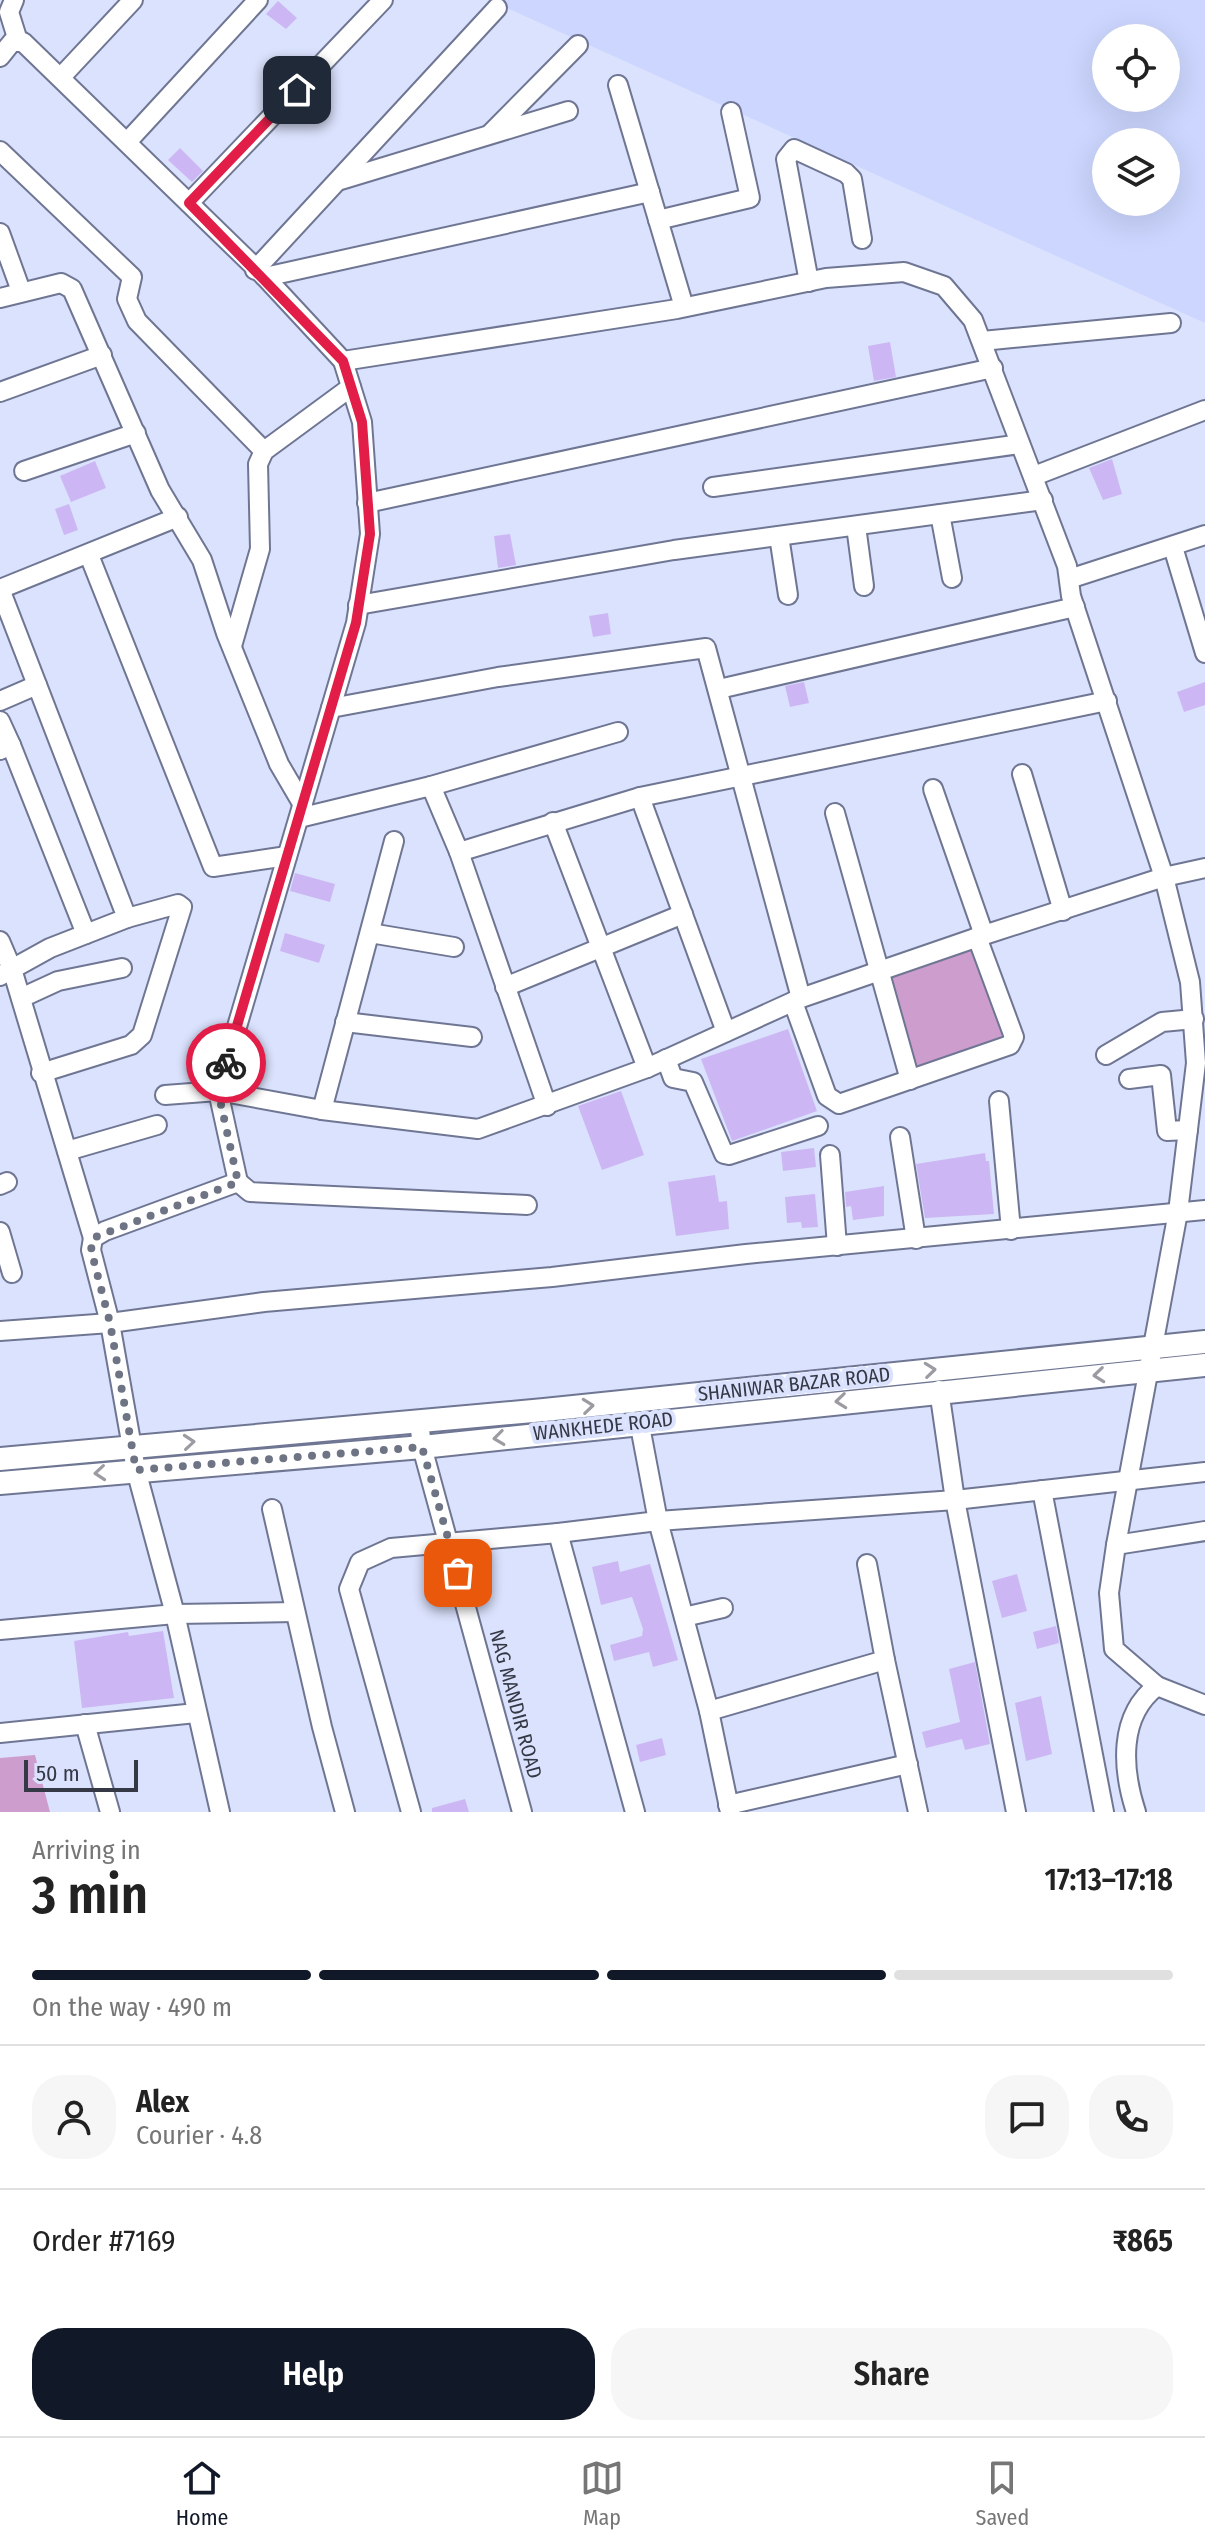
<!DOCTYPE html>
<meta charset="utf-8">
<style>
body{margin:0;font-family:"Fira Sans Condensed",sans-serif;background:#f6f6f6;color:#222;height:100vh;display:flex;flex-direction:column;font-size:30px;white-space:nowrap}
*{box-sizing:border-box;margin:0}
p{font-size:26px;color:#767676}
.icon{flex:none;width:44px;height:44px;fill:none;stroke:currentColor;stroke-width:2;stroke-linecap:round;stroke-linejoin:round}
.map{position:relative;height:1812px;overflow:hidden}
.side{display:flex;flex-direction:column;background:#fff;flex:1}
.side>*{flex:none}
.fabs{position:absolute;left:1092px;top:24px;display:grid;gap:16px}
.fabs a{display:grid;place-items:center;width:88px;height:88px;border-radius:50%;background:#fff;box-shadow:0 8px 32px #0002;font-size:40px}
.scale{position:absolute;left:24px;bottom:20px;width:114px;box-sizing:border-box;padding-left:8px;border:4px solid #353845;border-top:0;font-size:22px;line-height:28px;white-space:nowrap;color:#353845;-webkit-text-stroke:6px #dbe2fd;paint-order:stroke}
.pin{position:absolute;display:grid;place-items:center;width:68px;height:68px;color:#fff;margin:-34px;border-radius:16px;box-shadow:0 4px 12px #0006}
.courier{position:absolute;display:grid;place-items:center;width:80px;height:80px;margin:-40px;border:6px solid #e11d48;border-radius:50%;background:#fff;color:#222;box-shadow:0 2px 10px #0007}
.head em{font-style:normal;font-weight:600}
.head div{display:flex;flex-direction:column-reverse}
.head{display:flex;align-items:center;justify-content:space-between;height:136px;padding:0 32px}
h1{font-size:52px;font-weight:600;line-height:60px}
.bar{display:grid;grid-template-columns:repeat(4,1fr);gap:12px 8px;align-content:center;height:96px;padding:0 32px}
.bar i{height:10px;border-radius:6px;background:#e0e0e0}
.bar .active{background:#111827}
.bar p{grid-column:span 4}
.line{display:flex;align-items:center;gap:20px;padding:0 32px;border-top:2px solid #e0e0e0}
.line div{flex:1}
.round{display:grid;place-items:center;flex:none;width:84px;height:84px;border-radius:32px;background:#f6f6f6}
.primary-button{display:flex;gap:16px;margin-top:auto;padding:16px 32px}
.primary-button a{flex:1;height:92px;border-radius:32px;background:#111827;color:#fff;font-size:32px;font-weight:600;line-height:92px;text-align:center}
.primary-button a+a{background:#f6f6f6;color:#222}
.dock{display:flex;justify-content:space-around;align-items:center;height:112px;border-top:2px solid #e0e0e0;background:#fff;font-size:22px;color:#767676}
.dock a{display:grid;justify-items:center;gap:4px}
.dock .active{color:#111827}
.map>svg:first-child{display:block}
.built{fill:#ccd6fe;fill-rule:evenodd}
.green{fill:#cd9dce}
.building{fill:#ccb7f4}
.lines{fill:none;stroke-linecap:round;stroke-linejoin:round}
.minor-casing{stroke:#6f7693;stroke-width:22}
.major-casing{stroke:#6f7693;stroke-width:26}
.minor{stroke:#fff;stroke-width:18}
.major{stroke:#fff;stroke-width:22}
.oneway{stroke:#9a9ca2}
.done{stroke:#6f7485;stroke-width:8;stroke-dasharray:0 14.4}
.route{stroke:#e11d48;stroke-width:10}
.labels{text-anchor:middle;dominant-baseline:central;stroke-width:8;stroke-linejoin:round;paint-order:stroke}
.street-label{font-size:20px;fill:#353845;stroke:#dbe2fd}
</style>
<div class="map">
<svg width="1205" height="1812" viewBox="0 0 1205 1812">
<rect width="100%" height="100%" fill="#dbe2fd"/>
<path class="built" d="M489 0H1205V323ZM1106 38H1166V98H1106ZM1106 142H1166V202H1106Z"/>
<g class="green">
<path d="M973 947 1007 1039 917 1070 892 979 896 974Z"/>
<path d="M35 1755 50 1812H0V1758Z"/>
</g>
<g class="building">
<path d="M278 1 297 18 286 29 266 14Z"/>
<path d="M180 148 203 171 192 182 168 160Z"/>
<path d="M890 342 896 377 874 381 868 346Z"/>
<path d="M1112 459 1122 494 1103 500 1089 468Z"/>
<path d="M95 461 106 488 71 502 60 476Z"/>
<path d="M69 504 78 530 64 535 55 509Z"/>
<path d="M510 534 516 565 498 568 494 536Z"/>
<path d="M608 613 611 634 593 637 589 616Z"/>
<path d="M804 682 809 703 790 707 785 686Z"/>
<path d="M1205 682V705L1184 712 1177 692Z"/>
<path d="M295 873 335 884 330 902 290 891Z"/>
<path d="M285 933 325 945 319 963 280 951Z"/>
<path d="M788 1029 817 1111 732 1141 701 1059Z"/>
<path d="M621 1091 644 1155 602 1170 578 1106Z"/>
<path d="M814 1148 816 1167 783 1171 781 1152Z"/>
<path d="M985 1153 986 1161H989L994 1214 925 1218 916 1164Z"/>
<path d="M715 1175 719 1202 727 1201 729 1229 676 1236 668 1182Z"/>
<path d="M884 1186V1216L853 1220 851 1206 846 1207 845 1192Z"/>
<path d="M815 1194 818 1227 802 1228 801 1222 787 1223 785 1197Z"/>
<path d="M618 1561 620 1572 650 1564 678 1660 653 1667 649 1652 614 1661 610 1645 642 1636 643 1629 632 1597 601 1605 592 1567Z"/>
<path d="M1017 1574 1027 1611 1002 1618 992 1581Z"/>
<path d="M1056 1626 1059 1643 1037 1649 1033 1632Z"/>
<path d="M163 1631 174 1698 82 1708 74 1641 128 1632 129 1636Z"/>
<path d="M975 1662 990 1744 965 1750 962 1739 926 1748 922 1732 960 1722 949 1669Z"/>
<path d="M1041 1696 1052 1754 1026 1761 1015 1703Z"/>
<path d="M662 1738 666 1755 640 1762 636 1745Z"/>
<path d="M465 1799 469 1812H432V1808Z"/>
</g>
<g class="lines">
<defs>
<g id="minor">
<path d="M14 0 9 12 18 41"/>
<path d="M0 57 12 42H23L265 277 343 361 677 309 826 278 904 272 944 286 973 320 1067 566 1071 596 1164 877 1190 982 1196 1063 1178 1212 1116 1545 1205 1531"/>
<path d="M61 77 133 0"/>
<path d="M618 85 684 307"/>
<path d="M491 133 578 45"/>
<path d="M128 141 258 0"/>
<path d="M0 151 132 277 127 299 137 321 264 451"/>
<path d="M341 180 568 111"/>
<path d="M189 203 383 0"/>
<path d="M658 220 750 198 731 112"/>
<path d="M0 233 21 291"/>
<path d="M255 270 497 8"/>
<path d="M265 277 650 192"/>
<path d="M809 282 786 159 794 149 846 173 852 179 862 239"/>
<path d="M0 298 61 283 72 289 160 490 202 560 226 633 279 764 303 805"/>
<path d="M982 341 1171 323"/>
<path d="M0 392 102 355"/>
<path d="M24 471 136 433"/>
<path d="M1034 476 1205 410"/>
<path d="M713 487 1020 444"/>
<path d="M367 503 993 368"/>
<path d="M940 514 952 578"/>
<path d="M856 526 864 586"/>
<path d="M779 536 788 595"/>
<path d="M1173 547 1205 653"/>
<path d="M89 555 213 867 287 856"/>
<path d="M1069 579 1205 535"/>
<path d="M0 589 127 918 50 948 12 969 93 1238"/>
<path d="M0 589 178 517"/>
<path d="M358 605 674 550 1043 500"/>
<path d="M232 646 260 549 258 464 264 451 351 387"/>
<path d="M719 689 1075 607"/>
<path d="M0 701 37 685"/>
<path d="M331 708 498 677 706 648 801 998"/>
<path d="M0 721 11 745"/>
<path d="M0 750 11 745 86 934"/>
<path d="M1022 774 1063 911"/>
<path d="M431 786 618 732"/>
<path d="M933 789 984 935"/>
<path d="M640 797 726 1032"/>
<path d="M835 813 910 1080"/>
<path d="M299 818 431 786 459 852 640 797 1107 701"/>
<path d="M553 822 647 1068"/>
<path d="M459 852 547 1106"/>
<path d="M370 933 454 947"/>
<path d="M0 941 12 969 0 976"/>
<path d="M505 987 683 914"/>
<path d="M21 998 58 981 122 968"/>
<path d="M793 1002 827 1096 839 1104 1010 1045 1014 1037 977 937"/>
<path d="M345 1022 472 1037"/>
<path d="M1106 1055 1162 1022 1194 1019"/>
<path d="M666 1059 673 1078 693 1082 724 1154 729 1155 818 1126"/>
<path d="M41 1073 131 1045 142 1035 182 907 178 904 127 918"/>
<path d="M1129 1079 1161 1075 1167 1131 1188 1130"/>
<path d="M165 1095 218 1091 322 1110 478 1129 647 1068 801 998 984 935 1164 877 1205 868"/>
<path d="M999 1101 1011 1230"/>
<path d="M322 1110 394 841"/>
<path d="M900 1137 916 1239"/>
<path d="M67 1151 157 1125"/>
<path d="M830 1155 837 1246"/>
<path d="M238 1182 250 1192 527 1205"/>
<path d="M0 1185 7 1182"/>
<path d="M0 1232 12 1273"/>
<path d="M0 1331 110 1323 264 1302 552 1277 746 1254 1205 1210"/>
<path d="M419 1421 422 1447 522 1812"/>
<path d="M1042 1490 1104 1812"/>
<path d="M272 1509 322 1727 345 1812"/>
<path d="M1116 1545 1109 1593 1114 1649 1157 1686 1205 1705"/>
<path d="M684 1617 723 1608"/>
<path d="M0 1630 175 1614 295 1612"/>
<path d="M885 1660 918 1812"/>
<path d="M709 1711 885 1660 867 1564"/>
<path d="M85 1724 110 1812"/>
<path d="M0 1733 196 1713"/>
<path d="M728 1805 908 1764"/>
<path d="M220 1812 175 1614 136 1470 110 1323 91 1250 93 1238 105 1231 238 1182 218 1091 356 623 370 534 362 422 343 361"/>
<path d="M411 1812 349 1589 360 1562 391 1548 558 1533"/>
<path d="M635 1812 558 1533 658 1521 639 1421"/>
<path d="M730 1812 709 1711 658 1521 955 1500 939 1390"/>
<path d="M1016 1812 955 1500 1205 1472"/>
<path d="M1136 1812C1122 1769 1118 1716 1157 1686"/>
</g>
<g id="major">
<path d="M0 1459 544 1410 1205 1342"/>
<path d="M0 1483 422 1447 1205 1365"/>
</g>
</defs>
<use href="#minor" class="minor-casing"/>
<use href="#major" class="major-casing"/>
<use href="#minor" class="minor"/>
<use href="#major" class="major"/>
</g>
<defs><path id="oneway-chevron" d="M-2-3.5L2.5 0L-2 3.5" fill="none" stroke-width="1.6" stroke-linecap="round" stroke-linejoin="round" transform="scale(2)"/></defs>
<g class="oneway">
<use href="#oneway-chevron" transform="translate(930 1370) rotate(-6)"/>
<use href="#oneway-chevron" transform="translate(1099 1375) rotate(174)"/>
<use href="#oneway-chevron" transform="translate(841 1401) rotate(174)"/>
<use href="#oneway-chevron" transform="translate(588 1406) rotate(-6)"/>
<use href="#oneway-chevron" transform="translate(499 1438) rotate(173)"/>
<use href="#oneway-chevron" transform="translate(189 1442) rotate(-5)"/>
<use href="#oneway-chevron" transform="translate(100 1473) rotate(175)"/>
</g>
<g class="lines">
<path class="done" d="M226 1063 218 1091 238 1182 93 1238 91 1250 110 1323 136 1470 422 1447 458 1573"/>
<path class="route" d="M226 1063 356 623 370 534 362 422 343 361 189 203 297 90"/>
</g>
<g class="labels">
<g class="street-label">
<text transform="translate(794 1384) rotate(-6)">SHANIWAR BAZAR ROAD</text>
<text transform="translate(603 1426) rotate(-6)">WANKHEDE ROAD</text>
<text transform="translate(516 1704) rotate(75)">NAG MANDIR ROAD</text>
</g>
</g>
</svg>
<div class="fabs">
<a><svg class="icon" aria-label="locate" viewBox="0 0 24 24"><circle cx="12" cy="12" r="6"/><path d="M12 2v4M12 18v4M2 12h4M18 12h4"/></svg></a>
<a><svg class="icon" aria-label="layers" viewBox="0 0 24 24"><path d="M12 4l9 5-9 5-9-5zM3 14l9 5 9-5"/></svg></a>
</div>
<div class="scale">50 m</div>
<div class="pin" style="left:458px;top:1573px;background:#ea580c"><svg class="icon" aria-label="bag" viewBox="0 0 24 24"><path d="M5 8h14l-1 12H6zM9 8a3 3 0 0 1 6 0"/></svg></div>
<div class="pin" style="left:297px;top:90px;background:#1f2937"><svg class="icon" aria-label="home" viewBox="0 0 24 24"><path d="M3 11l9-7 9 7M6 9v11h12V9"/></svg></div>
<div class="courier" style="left:226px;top:1063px"><svg class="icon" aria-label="bike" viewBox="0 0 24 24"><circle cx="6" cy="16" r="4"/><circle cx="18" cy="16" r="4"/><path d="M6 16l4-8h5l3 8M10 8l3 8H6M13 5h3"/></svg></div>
</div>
<section class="side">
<div class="head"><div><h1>3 min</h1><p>Arriving in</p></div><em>17:13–17:18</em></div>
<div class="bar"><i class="active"></i><i class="active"></i><i class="active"></i><i></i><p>On the way · 490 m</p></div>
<div class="line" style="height:144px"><a class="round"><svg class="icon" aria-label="person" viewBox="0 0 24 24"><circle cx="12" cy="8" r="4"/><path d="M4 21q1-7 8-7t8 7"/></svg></a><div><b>Alex</b><p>Courier · 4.8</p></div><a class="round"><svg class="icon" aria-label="chat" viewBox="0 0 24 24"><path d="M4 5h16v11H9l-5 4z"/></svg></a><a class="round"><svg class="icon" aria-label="phone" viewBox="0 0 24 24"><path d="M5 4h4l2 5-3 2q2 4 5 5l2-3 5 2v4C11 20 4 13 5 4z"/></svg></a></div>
<div class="line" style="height:104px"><div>Order #7169</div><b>₹865</b></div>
<div class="primary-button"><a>Help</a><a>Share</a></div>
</section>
<nav class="dock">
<a class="active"><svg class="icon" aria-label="home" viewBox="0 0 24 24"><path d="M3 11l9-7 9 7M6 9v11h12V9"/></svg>Home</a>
<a><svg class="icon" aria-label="map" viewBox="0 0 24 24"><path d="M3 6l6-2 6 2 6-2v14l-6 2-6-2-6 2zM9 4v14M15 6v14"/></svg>Map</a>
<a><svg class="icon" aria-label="saved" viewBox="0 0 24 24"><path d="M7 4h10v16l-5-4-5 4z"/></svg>Saved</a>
</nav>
